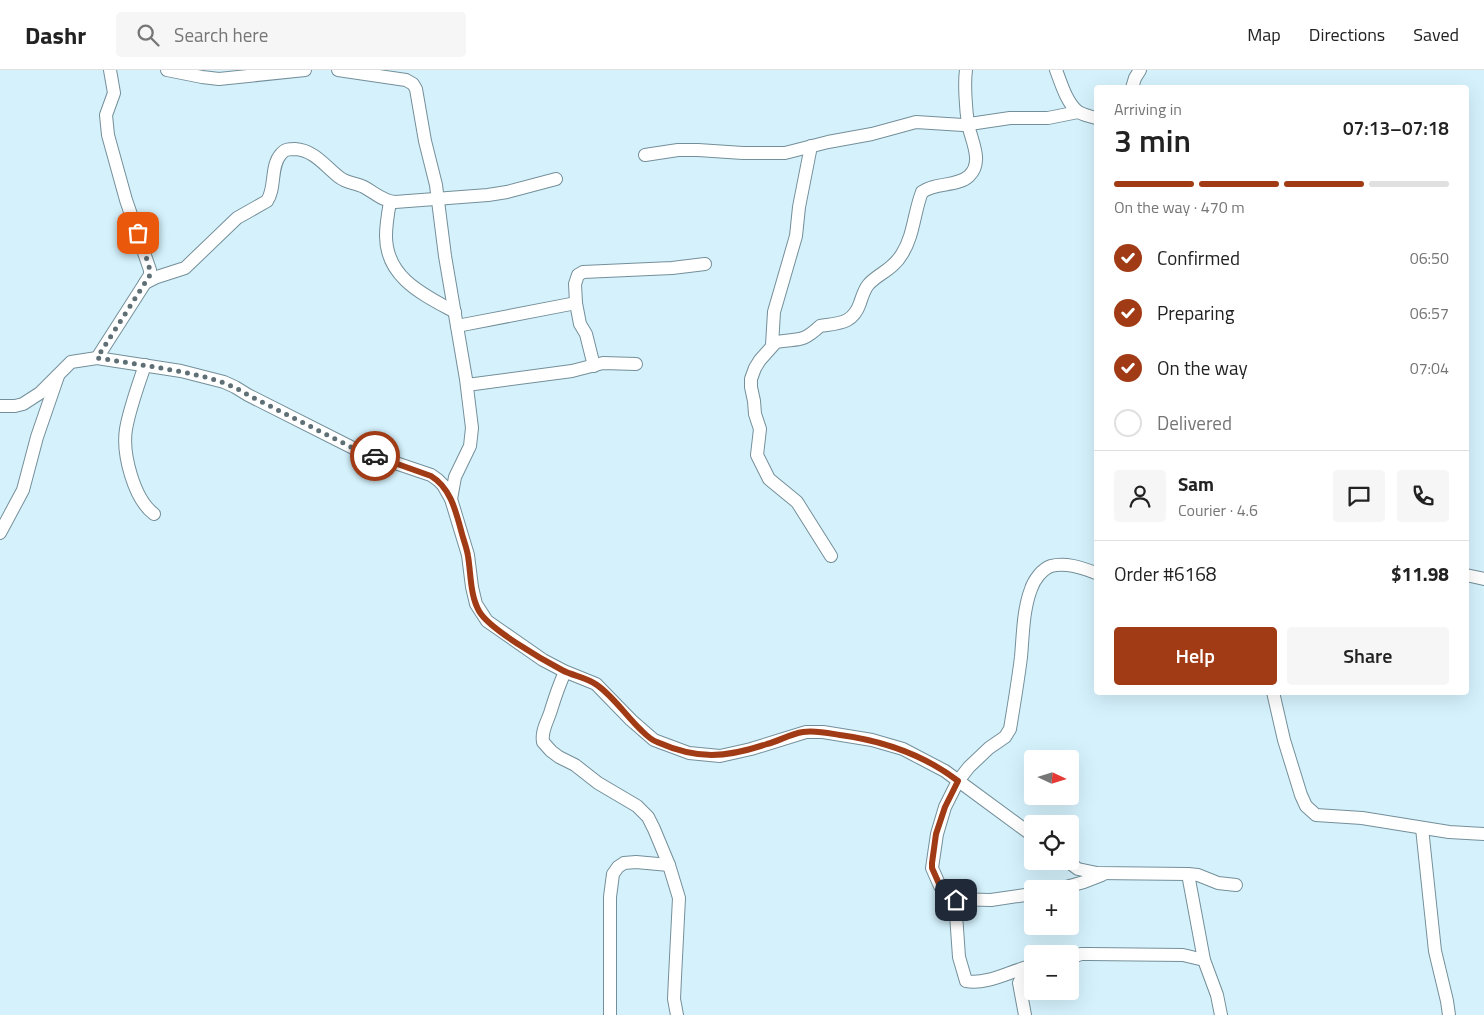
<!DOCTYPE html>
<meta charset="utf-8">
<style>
body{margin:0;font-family:"Titillium Web",sans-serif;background:#f6f6f6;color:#222;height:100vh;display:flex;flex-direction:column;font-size:19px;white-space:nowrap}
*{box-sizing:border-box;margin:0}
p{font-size:16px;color:#767676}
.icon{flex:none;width:28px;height:28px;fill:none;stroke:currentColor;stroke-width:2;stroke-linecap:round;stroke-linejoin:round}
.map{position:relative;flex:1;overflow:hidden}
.sheet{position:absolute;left:1094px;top:15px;width:375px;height:610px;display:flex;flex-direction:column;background:#fff;border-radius:5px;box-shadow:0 5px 20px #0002}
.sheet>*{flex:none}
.needle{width:32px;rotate:94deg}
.tools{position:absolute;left:1024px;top:680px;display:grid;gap:10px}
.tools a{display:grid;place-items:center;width:55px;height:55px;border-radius:5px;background:#fff;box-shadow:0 5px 20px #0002;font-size:25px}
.pin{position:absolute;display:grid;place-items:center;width:42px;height:42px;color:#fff;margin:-21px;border-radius:10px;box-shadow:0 2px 8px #0006}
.courier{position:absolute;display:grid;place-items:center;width:50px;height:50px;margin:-25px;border:4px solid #a13b15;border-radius:50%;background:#fff;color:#222;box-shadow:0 1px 6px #0007}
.summary em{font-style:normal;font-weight:600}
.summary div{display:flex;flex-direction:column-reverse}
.summary{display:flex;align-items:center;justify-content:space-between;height:85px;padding:0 20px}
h1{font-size:32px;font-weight:600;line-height:38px}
.bar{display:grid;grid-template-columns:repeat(4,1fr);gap:8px 5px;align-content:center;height:60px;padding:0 20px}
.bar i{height:6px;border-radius:4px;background:#e0e0e0}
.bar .current{background:#a13b15}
.bar p{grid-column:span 4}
.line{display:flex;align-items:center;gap:12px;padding:0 20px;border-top:1px solid #e0e0e0}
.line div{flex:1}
.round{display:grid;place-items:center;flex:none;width:52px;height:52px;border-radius:5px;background:#f6f6f6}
ol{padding:0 20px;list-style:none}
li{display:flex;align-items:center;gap:15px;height:55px}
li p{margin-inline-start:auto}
li .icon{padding:5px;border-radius:50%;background:#a13b15;color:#fff;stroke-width:4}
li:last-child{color:#767676}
li i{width:28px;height:28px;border:2px solid #e0e0e0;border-radius:50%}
.cta{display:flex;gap:10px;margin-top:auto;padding:10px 20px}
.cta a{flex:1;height:58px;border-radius:5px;background:#a13b15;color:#fff;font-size:20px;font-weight:600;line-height:58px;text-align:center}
.cta a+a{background:#f6f6f6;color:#222}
header{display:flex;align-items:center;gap:30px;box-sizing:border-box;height:70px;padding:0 25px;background:#fff;border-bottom:1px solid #e0e0e0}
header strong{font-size:24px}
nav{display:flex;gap:28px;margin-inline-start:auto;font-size:18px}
.search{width:350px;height:45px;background:#f6f6f6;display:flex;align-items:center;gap:12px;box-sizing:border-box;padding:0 18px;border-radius:5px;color:#767676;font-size:19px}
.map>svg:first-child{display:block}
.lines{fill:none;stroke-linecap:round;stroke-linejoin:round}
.street-casing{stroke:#748f99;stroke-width:14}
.street{stroke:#fff;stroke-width:12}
.done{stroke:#5e6f75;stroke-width:5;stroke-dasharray:0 9}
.route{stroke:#a13b15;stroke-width:6}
</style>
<header>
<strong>Dashr</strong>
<div class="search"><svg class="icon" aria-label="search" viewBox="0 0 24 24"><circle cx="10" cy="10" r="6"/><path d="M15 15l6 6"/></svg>Search here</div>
<nav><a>Map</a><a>Directions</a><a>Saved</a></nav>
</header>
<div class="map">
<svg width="1484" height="945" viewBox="0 0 1484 945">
<rect width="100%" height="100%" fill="#d5f2fc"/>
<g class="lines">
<defs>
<g id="street">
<path d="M167 0 202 7 219 9 305 0"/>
<path d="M338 0 406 10 413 14 416 19 425 71 436 115 445 186 466 309 472 358 470 376 455 407 451 429"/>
<path d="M1056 0C1061 13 1066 31 1077 41 1082 45 1090 46 1096 48"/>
<path d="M1132 18 1135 8 1140 0"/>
<path d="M645 85 678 80H698L743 83H785L828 72 872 64 916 52 963 55 1010 48H1048L1078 42"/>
<path d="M390 132C388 143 386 155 386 166 386 208 424 225 455 242"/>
<path d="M145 213 157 207 185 198 237 148 267 131C276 118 270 96 281 84 285 79 289 79 295 79 314 80 325 96 339 107 346 113 356 113 364 117 375 123 383 131 395 132L488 125 507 122 556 109"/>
<path d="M457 256 576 233"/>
<path d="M772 275 774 242 796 166 799 137 811 76"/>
<path d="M97 288 145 213 150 205V200L126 130 108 65 106 45 114 23 110 0"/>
<path d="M145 295C138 316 130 337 126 359 122 384 134 429 154 444"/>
<path d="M594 296 586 264 580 254 576 233 575 214 578 205 583 202 672 198 705 194"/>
<path d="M467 315 572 301 603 293 636 294"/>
<path d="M0 336H15L23 334 40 323 71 292 97 288 181 301 224 312 235 317 248 325 357 380 431 405 438 410 443 415 451 429 468 485 472 517 476 534 487 551 543 590 564 601 596 614 631 650 654 670 689 683 720 686 751 679 806 662H823L872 670 903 679 945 701 1032 765"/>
<path d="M0 463 23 420 37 367 58 306"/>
<path d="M831 486 797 432 769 409 757 385 760 359 755 344 754 331 751 317V309L755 298 760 290 776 272C799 268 802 273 820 256 839 253 853 254 860 233 862 227 864 220 868 215 877 204 893 200 902 184 914 165 914 142 922 122 936 112 957 117 969 106 984 92 971 70 968 54 966 40 964 14 966 0"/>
<path d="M1466 505 1484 509"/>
<path d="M565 602C559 615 555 627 551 640 548 651 541 660 543 672L551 681 559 687 575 695 598 713 637 736 648 747 654 759 669 795 679 828 675 907 674 929 677 945"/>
<path d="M1273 622 1284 670 1301 725 1306 736 1316 745 1362 748 1449 762 1484 764"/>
<path d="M1422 758 1435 881 1447 931 1449 945"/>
<path d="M1067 791 1078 799 1097 803 1188 804 1198 805 1218 813 1236 815"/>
<path d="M1188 804 1204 890 1217 925 1221 945"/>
<path d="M1059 819 1084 812 1102 805"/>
<path d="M1032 824 991 830 951 829 940 816 932 798 937 764 945 737 958 711 969 697 989 678 1005 667 1010 659C1014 635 1018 611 1021 587 1023 565 1023 540 1031 519 1034 510 1042 499 1051 496 1066 492 1082 498 1096 503"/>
<path d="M955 830 959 887 966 911C989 915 1011 900 1032 896"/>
<path d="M1070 888 1081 884H1089L1183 885 1204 890"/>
<path d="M610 945V827L613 804 618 797 624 793 636 792 669 795"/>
<path d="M1025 945 1019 913 1023 905 1031 896"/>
</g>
</defs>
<use href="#street" class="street-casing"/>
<use href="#street" class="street"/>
</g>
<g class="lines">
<path class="done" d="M138 163 149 196 150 205 97 288C117 291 136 294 155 297 187 303 220 307 248 325L357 380 375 386"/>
<path class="route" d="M375 386 431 406C451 418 456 442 462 464 464 471 467 479 468 486 471 504 470 525 479 541 489 559 543 590 562 600 573 606 586 607 597 615 614 627 626 646 642 661 646 665 651 670 657 672 698 690 725 688 767 674 779 671 790 664 803 662 815 660 828 663 840 665 884 671 923 684 958 711L945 737 936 764 932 793V798L940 816 950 828 956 830"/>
</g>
</svg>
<div class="tools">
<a><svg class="needle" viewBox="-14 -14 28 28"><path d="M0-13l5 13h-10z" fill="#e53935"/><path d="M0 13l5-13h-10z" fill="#767676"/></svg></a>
<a><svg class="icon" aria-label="locate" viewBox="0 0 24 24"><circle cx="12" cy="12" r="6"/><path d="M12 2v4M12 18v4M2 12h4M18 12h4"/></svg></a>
<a>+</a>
<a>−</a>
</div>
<div class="pin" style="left:138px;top:163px;background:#ea580c"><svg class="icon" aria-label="bag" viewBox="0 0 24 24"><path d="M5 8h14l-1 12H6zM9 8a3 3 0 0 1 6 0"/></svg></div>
<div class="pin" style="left:956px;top:830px;background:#1f2937"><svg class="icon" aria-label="home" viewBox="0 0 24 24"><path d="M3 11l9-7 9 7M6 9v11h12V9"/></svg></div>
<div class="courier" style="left:375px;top:386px"><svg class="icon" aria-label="car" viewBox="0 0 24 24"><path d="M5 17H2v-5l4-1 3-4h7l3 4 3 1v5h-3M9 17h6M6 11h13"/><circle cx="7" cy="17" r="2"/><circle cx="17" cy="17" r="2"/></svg></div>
<section class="sheet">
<div class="summary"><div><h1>3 min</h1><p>Arriving in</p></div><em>07:13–07:18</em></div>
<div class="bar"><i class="current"></i><i class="current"></i><i class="current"></i><i></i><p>On the way · 470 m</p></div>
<ol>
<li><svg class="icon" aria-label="check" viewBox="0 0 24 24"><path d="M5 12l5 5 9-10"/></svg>Confirmed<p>06:50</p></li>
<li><svg class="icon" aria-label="check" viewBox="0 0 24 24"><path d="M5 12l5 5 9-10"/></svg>Preparing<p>06:57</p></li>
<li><svg class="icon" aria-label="check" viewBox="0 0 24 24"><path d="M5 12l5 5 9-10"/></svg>On the way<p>07:04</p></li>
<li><i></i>Delivered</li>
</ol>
<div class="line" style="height:90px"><a class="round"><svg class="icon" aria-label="person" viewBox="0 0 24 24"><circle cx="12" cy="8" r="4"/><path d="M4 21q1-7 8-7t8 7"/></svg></a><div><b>Sam</b><p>Courier · 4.6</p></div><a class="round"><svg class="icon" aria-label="chat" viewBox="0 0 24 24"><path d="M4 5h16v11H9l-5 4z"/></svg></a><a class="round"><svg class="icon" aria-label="phone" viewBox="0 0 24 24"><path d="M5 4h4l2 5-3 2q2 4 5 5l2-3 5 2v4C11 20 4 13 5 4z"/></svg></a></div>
<div class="line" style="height:65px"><div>Order #6168</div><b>$11.98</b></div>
<div class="cta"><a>Help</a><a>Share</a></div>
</section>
</div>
